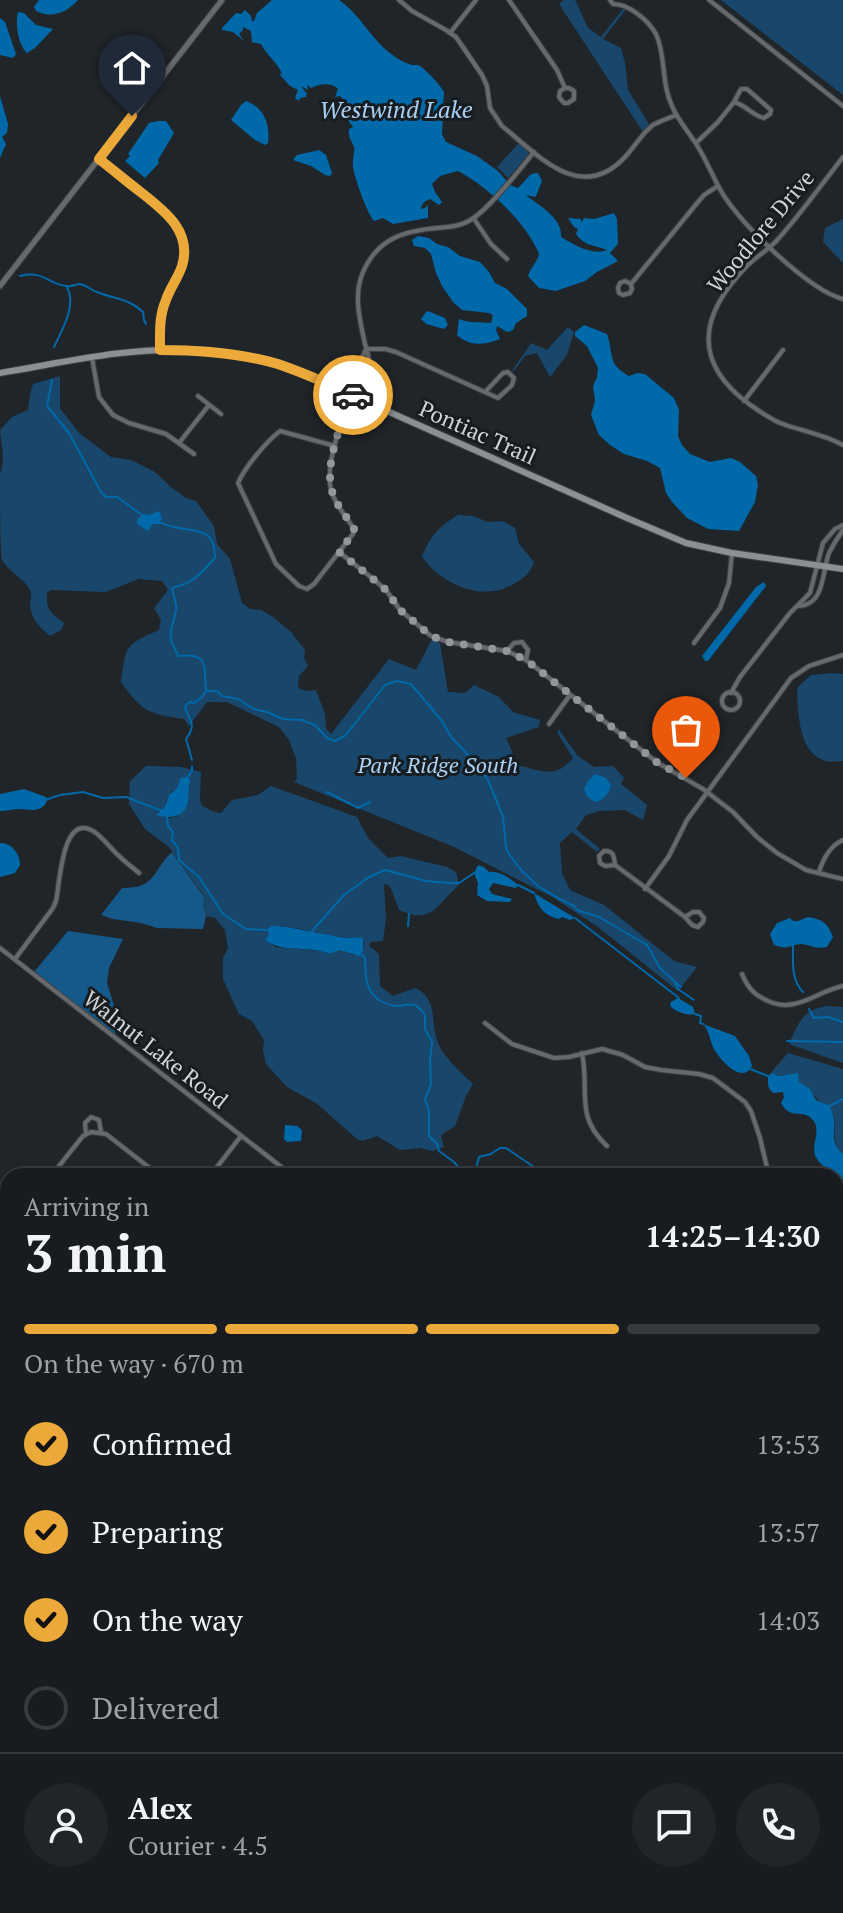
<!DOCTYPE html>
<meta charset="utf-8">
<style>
body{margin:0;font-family:"PT Serif",serif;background:#212529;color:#f1f3f6;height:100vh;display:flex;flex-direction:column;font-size:30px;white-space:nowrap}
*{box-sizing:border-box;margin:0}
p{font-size:26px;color:#9fa1a5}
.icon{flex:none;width:44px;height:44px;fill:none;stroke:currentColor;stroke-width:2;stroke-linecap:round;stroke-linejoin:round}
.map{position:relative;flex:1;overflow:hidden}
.sheet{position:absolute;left:0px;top:1168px;width:844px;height:746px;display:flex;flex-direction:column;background:#181c20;border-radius:24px 24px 0 0;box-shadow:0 2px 6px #0004,0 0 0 2px #363a3e}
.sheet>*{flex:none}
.pin{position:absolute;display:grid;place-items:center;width:68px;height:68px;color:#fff;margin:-82px -34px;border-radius:50% 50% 50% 0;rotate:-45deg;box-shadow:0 0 8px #0007}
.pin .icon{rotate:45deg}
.courier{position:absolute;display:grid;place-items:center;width:80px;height:80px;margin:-40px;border:6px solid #eba93a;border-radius:50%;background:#fff;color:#222;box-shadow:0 2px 10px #0007}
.headline em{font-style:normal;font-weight:700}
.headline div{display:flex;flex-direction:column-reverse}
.headline{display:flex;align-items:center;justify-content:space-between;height:136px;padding:0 24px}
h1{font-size:52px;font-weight:700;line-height:60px}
.bar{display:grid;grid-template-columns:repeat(4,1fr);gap:12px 8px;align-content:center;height:96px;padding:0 24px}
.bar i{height:10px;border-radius:6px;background:#363a3e}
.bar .current{background:#eba93a}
.bar p{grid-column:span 4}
.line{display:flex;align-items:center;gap:20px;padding:0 24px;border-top:2px solid #363a3e}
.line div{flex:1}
.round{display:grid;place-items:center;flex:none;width:84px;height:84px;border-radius:42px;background:#212529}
ol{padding:0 24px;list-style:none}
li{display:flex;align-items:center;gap:24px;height:88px}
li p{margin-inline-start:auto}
li .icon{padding:8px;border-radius:50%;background:#eba93a;color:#111;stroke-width:4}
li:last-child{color:#9fa1a5}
li i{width:44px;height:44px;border:4px solid #363a3e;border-radius:50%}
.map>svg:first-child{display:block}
.green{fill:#19476b;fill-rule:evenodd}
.forest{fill:#15598a}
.water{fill:#0069a9}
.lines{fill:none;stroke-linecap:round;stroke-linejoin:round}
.stream{stroke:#0069a9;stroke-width:2}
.minor-casing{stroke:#3c4146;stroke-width:6}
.tertiary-casing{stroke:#3c4146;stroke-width:7}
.secondary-casing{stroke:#3c4146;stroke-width:8}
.minor{stroke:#67696c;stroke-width:4}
.tertiary{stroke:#67696c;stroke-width:5}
.secondary{stroke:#8c9094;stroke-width:6}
.done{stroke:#93979a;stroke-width:8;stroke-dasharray:0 14.4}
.route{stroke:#eba93a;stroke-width:10}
.labels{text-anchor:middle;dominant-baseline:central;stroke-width:6;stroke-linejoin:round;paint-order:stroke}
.street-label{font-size:22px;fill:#d1d4d7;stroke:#171c20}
.park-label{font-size:22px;font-style:italic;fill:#abd2f5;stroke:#171c20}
.water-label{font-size:24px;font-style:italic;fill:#a8cef1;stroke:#171c20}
</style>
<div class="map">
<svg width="843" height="1913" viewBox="0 0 843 1913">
<rect width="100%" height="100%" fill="#20252a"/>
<g class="green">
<path d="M564 0H575L588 28 601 37 623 9H626L603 39 621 48 625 63 628 90 650 126 643 132 559 4Z"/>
<path d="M721 0H843V95Z"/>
<path d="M519 143 528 150V155L508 178 497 167Z"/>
<path d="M843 219V263L823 242 825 228Z"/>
<path d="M568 327 574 332 567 355 550 377 537 353 525 356 513 372 512 371 531 343 547 350Z"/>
<path d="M60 376V408L79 433 111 457 131 460 155 472 172 488 186 498 196 501 214 526 217 544 230 559 242 603 250 609 261 610 273 617 291 632 305 650 304 658 308 666 299 676 298 688 306 691 316 690 325 714 326 728 331 734 389 659 416 670 432 639 440 643 448 692 465 693 474 685 499 697 513 712 540 720 539 727 506 738 518 765C541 771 556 779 573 758L557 732 559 730 578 756 594 767 613 766 624 778 621 784 647 805 643 820 625 810 599 811 586 815 576 829 600 849 597 852 572 832 560 843 562 873 570 890 604 905 674 961 697 967 678 991 598 927 554 898 454 847 294 782 297 779 296 758 289 740 279 727 227 702H207L189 726 184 719C149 714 142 712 121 682 126 645 125 645 159 630L161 620 154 608 168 590 162 581 139 579 105 592 51 590 47 593C46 610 51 613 64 623L61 630 50 636C40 627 31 620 30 605 30 601 32 597 31 593 27 579 9 573 2 560 0 552 0 488 0 473 6 459 1 445 0 430L12 417 28 410 30 394 33 384Z"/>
<path d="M458 515 473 516 488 522 502 521 515 528 519 544 534 562C530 574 523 579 512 585 482 602 440 584 422 556 431 536 438 527 458 515Z"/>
<path d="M831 673 843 674V761C836 761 829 763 823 760 798 751 798 710 797 688L811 675Z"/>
<path d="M146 766 181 767 201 772 200 799 201 805 214 812 221 813 232 800 258 795 271 786 357 817 368 838 388 858 401 856 447 867 456 872 459 885C436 905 432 925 399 910L390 886 386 884 384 885 386 918 383 941 370 942 369 946 376 951 379 955 380 986 393 996 415 988C440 999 429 1025 439 1045 445 1059 463 1074 473 1084L466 1096 455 1126 441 1135 444 1147 432 1151 420 1148 400 1150 377 1136 362 1141 357 1139 316 1103 287 1087 266 1064 263 1050 264 1040 252 1021 239 1014 223 979V958L228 948 225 930 215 918 206 916 203 906 204 896 169 847 145 829 129 804 130 781ZM190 786 177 817 169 818 157 813 166 807V801L172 791ZM279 926C295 927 309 931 325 934 338 937 352 937 364 942L363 951 354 955 340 950 330 954 322 951 275 947 266 938Z"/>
<path d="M828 1006 843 1007V1063L789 1044C799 1022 802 1010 828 1006Z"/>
<path d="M788 1053 843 1069V1154C831 1144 836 1132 834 1118 833 1113 805 1086 799 1082L798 1073 778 1076 773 1073 768 1076Z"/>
<path d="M8 1512V1578L0 1584V1515Z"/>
<path d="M0 1784 8 1785V1817L0 1815Z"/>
<path d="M261 1906H481L485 1913H270Z"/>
</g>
<g class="forest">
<path d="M172 852 204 897 203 906 206 916 203 929 157 928 141 923 113 919 101 915 122 888C157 888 151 872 172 852Z"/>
<path d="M68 931 123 939 109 968 107 983 117 1015 115 1035 34 972Z"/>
</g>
<g class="water">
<path d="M39 0H78C66 13 52 19 36 11L34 7Z"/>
<path d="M272 0H339C360 14 370 38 390 53 396 58 405 63 412 65 414 65 416 65 418 65 425 68 441 86 444 92L442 134 446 142 477 156 498 171 510 185 518 188 531 174 538 173 542 181 536 196 535 197 526 195C539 206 563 218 561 237 575 245 592 256 607 250 595 245 584 246 576 234L578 229 574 227 568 218 581 219V223L584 218 594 219 614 213 617 219 618 244 610 253 618 261 597 272 585 281 556 291 539 288 528 276C530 268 537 263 539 254 527 223 488 187 458 171L440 176 432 184 435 192 442 202 439 205 430 199 424 202 420 209 425 208 428 205V218L393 224 383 218 374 221C367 213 354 177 353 166 352 160 355 153 354 147 351 139 348 138 349 129L353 127 345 116 342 98 340 96 335 97 338 89C331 82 319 84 311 88L307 85 308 90 301 86 307 94 306 97 300 98 299 101 295 98 298 90 290 86 280 75 279 74H282C277 61 266 55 261 44L252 42 251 31 243 27V30L239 34 244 41 233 32 222 30V28L236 13 241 14 245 10 251 16 252 21H254L257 13Z"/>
<path d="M18 12 24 13 36 25 53 29 35 48 27 53C18 44 15 24 18 12Z"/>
<path d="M0 18 5 22 16 54 13 58 0 55Z"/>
<path d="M0 96 8 124 7 133 2 137 6 144 0 158Z"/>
<path d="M246 101C265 108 270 125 268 143L265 145 255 140 231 120 241 105Z"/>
<path d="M158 121H166L174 133 158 160 159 163 145 178 125 161 130 156 128 154 149 123Z"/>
<path d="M319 150 326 155 332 173 330 176 325 175 311 166 293 160 297 155Z"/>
<path d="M418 236 429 238 437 244 448 247 460 256 480 262 489 272 495 283 507 289 527 309V316L516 323 513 330 507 332 497 326 496 330 500 339C484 345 470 347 457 335L459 319C468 323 480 322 491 323L493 315 489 313 462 310 453 302 442 286 436 273 431 254 425 248 414 246 412 240Z"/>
<path d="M428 311 445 318 448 325 444 329 426 324 421 319 426 312Z"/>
<path d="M584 325 607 334C614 355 607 364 629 376L638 373 645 374 674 398 679 410 678 436 682 445 690 454 710 462 731 458 740 462 756 476 758 485 755 502 739 531 708 529 687 518 672 502 666 493 660 468 647 461 624 454 610 445 599 435 591 415 595 401 593 386 597 377 598 368 587 346 575 336V332Z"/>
<path d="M159 511 162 518 159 524H153L148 531 137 524 138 518 144 514 148 515Z"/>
<path d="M764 582 766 586 708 661H705L702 656 756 587Z"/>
<path d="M595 774 606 778 611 785C610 793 602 801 595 802L587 796 584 789 588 781Z"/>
<path d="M185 777 189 778 190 782C188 789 189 794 188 801 185 818 170 819 156 815L165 807 169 795 177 788 181 778Z"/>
<path d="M24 789 46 797 48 799C42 813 33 810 20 809 13 809 7 811 0 811V794Z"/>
<path d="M0 843C12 843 20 854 20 865L15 873 0 877Z"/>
<path d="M478 865 484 867 489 872C498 870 512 879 518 885L516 888 493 883 489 889 492 894 512 899 510 902 487 901 477 895 478 883 474 873Z"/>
<path d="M534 893 575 918 570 920 562 917 559 919C543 915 538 907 534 893Z"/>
<path d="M808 917C823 919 828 924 833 937L827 947C818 949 815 947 807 945 793 941 791 952 774 945L770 934 777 923 790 918 793 921H798Z"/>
<path d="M271 926C290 926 306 931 324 934 332 935 342 938 350 938 355 938 359 937 363 938V951L359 956 340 950 330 954C310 945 284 954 265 940L269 934 267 930Z"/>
<path d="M678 998 693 1007 695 1014C687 1016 676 1012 670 1006L671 1002Z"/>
<path d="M703 1024 735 1036 749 1056 752 1066C749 1070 748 1073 742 1073 732 1073 717 1056 713 1047 709 1038 710 1032 703 1024Z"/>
<path d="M773 1073 778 1076 798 1073 799 1082 810 1089 816 1100 830 1106C831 1111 833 1115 834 1120 835 1134 830 1143 843 1154V1181L836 1179V1176H833C828 1169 819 1164 816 1157 810 1146 822 1131 813 1120 803 1108 791 1121 781 1103L784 1097 783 1092 774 1093C767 1089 768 1083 768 1076Z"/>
<path d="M285 1125 297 1126 302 1130 301 1141 287 1142 284 1139Z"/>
<path d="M836 1313 843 1316V1632L838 1628 836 1619Z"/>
<path d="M0 1651 8 1652V1782L0 1781Z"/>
</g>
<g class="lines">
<g class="stream">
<path d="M20 276C44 270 47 284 67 286 72 287 76 284 80 284 87 285 90 290 97 292 113 299 129 298 143 312L144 320 146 324"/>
<path d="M54 347C62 330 77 305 67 287"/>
<path d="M52 380 47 406 69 433 101 492 106 497H117L142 515"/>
<path d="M159 522C165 524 172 527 179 528 201 532 215 530 215 558 199 574 196 582 172 588 173 595 176 601 176 607 177 617 168 629 171 639 172 645 176 650 178 656 211 653 203 666 206 690"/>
<path d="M192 760 186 739C198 723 188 721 185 706L190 702 194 703 202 697 206 691H217L222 696 238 699 254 709 267 712 283 719 302 720 315 725 327 738 335 741 346 735 385 685 397 681 411 684 442 721 451 737 475 762 488 780 503 817 506 848 509 854 521 870 538 886 558 898 574 906 577 910 599 917 647 945 660 968 681 987"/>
<path d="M186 779 192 771V766"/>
<path d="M327 792 358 808 370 802"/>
<path d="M48 799 60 795 83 792 103 798 126 797 162 811"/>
<path d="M167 817 168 826 173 832 172 840 178 848 179 860 199 877 223 914 246 929 266 930"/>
<path d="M518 885 534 893"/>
<path d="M575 918 679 998"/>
<path d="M408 926 409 914"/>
<path d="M312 931 344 895 369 877 385 870 426 881 449 883H459L474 873"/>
<path d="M793 946C793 962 791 980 803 992"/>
<path d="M361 954 365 958C366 975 364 989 379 1000 384 1003 390 1006 397 1006 412 1005 414 1000 425 1015V1029L432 1042 430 1060 431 1084 425 1099 429 1112V1136L437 1144 439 1151 454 1162 460 1169 466 1171 476 1169 479 1157 491 1154 500 1148H506L534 1167 542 1176"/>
<path d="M675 983 678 989 694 1000"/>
<path d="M809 1009 814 1018 828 1017 843 1022"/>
<path d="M695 1014 701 1016 700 1023 703 1024"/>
<path d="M787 1041 843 1042"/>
<path d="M750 1069 768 1076"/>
<path d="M830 1106 843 1099"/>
</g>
<defs>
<g id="minor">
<path d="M399 0 412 11 446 30 456 37 482 75 487 86 490 108 502 126C538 155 580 204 624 158 634 148 642 133 653 125 660 121 669 118 676 115"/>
<path d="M509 0 557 70 565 88H569L574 91V99L568 103H564L559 97 560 91 565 88"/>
<path d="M610 0 613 4C629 4 648 20 656 34 666 55 661 83 672 106 678 121 690 133 698 147 708 163 714 180 724 196 744 226 808 290 843 299"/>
<path d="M709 0 843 106"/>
<path d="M450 33 476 0"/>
<path d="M696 143 718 122 734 102 741 89H747L771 110 770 114 764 118C753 116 746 105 734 102"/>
<path d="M843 157C822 184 802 212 779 238 770 249 757 256 747 266 700 314 691 361 749 404 759 411 769 418 780 423 801 431 823 434 843 445"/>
<path d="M99 159C112 169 125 180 138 190 166 212 195 232 180 272 176 281 169 290 166 300 159 316 160 332 160 350"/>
<path d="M474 219 491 244 507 259"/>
<path d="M631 284 625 281 620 283 618 288 619 293 623 295 630 293 632 289 631 284 698 202 704 195 718 186"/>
<path d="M366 349H385L396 352 498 398 512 385 514 378 508 372 503 373 486 391"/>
<path d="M92 358 99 397 113 415 129 423 166 434 194 454"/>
<path d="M348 393 365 351"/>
<path d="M198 396 221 414"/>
<path d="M357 397C362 386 369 374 369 362 369 356 367 350 365 344 360 321 353 295 363 272 378 238 404 231 437 228 449 227 462 226 472 219 490 208 520 169 534 152"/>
<path d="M744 401 783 350"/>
<path d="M179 443 209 405"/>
<path d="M335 446 280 431C266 442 245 467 238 483L276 564 299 586 307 589 314 584 353 534 354 529C346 516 335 505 331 490 325 463 341 422 352 397"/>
<path d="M339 552 372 578 386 590 400 610 431 636 448 642 507 651 526 660 658 763 703 789 733 812 757 837 777 853 806 870 843 879"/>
<path d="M799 606C825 605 822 571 829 553 833 545 838 537 843 530"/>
<path d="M694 643 720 608 729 583 732 553"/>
<path d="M507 651 514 643 522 642 528 650 526 659"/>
<circle cx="731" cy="701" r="9"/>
<path d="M731 693 740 677 790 613 810 593 823 543 835 529 843 525"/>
<path d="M549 724 570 695"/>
<path d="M604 851C614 850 614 857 615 865L605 866 600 863 599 856Z"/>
<path d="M615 865 685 917 692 925 698 927 703 922 704 918 699 912H693L685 917"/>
<path d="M819 872C823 859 831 845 843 840"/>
<path d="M645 889 669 856 687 820 791 678 809 666 843 655"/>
<path d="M0 948 293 1176"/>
<path d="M15 959 53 908 56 901C60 883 62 808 96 833 105 840 111 849 119 856 125 862 132 867 139 873"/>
<path d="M742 974C748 988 754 995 768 1001 796 1014 817 991 843 986"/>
<path d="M485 1023 512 1044 554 1058 569 1057 602 1049 623 1055 645 1067 661 1070 699 1074 713 1078 745 1102 751 1111 760 1138 769 1176"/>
<path d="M582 1053C590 1092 574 1115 607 1146"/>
<path d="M86 1134 85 1123 91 1117 99 1120 101 1132"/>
<path d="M51 1176 83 1136 91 1132 106 1134 160 1176"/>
<path d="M210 1176 241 1136"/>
<path d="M836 1234 843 1237"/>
<path d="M0 1242 8 1232"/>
<path d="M836 1305 843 1307"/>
<path d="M0 1453 8 1452"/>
<path d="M836 1673 843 1678"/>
<path d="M836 1779 843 1785"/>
<path d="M0 1863 8 1862"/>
<path d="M836 1864 843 1856"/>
<path d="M56 1906V1913"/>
<path d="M230 1906H236"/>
<path d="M521 1906 524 1913"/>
<path d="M687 1906 696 1913"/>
<path d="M508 1910 517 1906"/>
<path d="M164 1913 169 1906"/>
<path d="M631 1913 632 1906"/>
</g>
<path id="tertiary" d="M0 286 222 0"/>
<path id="secondary" d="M0 373C62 363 127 347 190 350 229 351 268 361 304 374L627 518 686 543 732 553 843 569"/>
</defs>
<use href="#minor" class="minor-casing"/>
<use href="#tertiary" class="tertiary-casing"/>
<use href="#secondary" class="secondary-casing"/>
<use href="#minor" class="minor"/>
<use href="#tertiary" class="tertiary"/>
<use href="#secondary" class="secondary"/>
</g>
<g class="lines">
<path class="done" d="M353 395C342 420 324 464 332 491 336 506 347 516 354 529L353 534 339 552 372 578 386 590 400 610 431 636 448 642 507 651 526 660 658 763 686 778"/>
<path class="route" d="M132 116 99 159C112 169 125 180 138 190 162 209 193 230 182 266 178 278 170 288 166 300 159 316 160 332 160 350 200 350 240 353 278 364 304 373 329 384 353 395"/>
</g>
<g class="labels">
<g class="street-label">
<text transform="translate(760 231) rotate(-50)">Woodlore Drive</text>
<text transform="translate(478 432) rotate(24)">Pontiac Trail</text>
<text transform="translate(156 1049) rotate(38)">Walnut Lake Road</text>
</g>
<g class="park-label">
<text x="438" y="764">Park Ridge South</text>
</g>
<g class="water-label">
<text x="396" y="109">Westwind Lake</text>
</g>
</g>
</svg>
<div class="pin" style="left:686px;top:778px;background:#ea580c"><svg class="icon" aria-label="bag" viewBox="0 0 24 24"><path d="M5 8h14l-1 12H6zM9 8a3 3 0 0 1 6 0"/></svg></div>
<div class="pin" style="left:132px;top:116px;background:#1f2937"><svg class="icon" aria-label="home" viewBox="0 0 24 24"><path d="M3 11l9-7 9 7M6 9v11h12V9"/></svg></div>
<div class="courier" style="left:353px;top:395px"><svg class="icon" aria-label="car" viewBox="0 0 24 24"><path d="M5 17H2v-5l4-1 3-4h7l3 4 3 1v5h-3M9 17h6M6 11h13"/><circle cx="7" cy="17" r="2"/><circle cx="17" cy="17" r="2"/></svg></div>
<section class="sheet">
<div class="headline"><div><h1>3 min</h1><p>Arriving in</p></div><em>14:25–14:30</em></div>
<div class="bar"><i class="current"></i><i class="current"></i><i class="current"></i><i></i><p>On the way · 670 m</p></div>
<ol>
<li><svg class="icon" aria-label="check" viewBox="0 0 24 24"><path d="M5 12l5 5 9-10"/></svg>Confirmed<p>13:53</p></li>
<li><svg class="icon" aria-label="check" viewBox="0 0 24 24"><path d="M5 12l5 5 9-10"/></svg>Preparing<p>13:57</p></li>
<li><svg class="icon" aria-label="check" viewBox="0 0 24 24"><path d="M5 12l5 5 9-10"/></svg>On the way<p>14:03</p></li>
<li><i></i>Delivered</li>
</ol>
<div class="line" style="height:144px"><a class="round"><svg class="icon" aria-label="person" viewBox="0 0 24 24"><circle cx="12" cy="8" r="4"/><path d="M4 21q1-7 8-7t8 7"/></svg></a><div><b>Alex</b><p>Courier · 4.5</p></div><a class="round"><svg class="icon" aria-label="chat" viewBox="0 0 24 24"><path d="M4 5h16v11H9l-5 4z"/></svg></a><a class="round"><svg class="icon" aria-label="phone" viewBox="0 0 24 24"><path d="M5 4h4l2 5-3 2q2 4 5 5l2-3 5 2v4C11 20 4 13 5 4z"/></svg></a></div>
</section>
</div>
